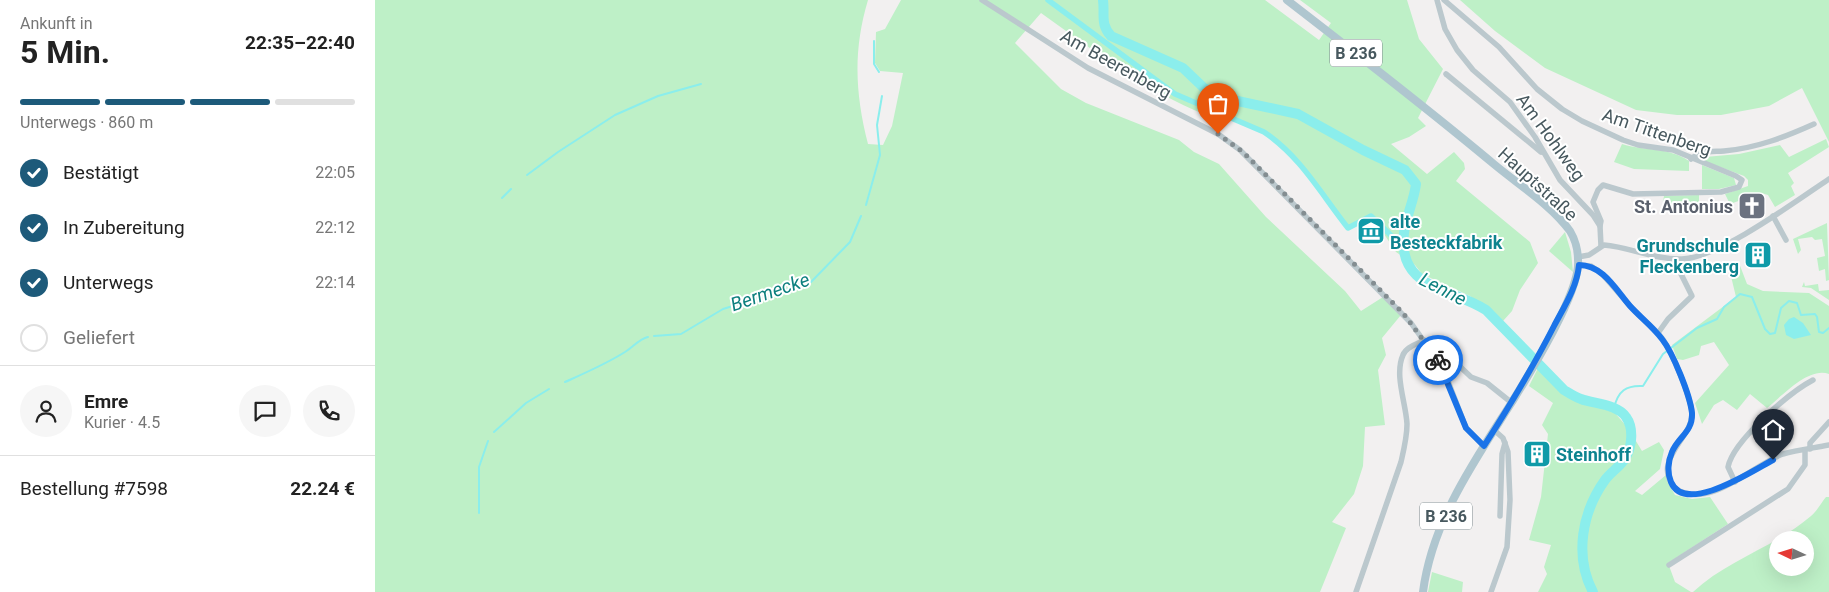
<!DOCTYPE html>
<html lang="de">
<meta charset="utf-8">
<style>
body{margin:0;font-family:Roboto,sans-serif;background:#f6f6f6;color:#222;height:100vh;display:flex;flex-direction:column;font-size:19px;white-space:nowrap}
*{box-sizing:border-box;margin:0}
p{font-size:16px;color:#767676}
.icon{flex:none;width:28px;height:28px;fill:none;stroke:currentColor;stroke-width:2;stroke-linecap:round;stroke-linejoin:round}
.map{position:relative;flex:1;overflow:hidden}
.sheet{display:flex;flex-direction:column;background:#fff;width:375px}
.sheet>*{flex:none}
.needle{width:32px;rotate:274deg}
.controls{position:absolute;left:1394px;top:531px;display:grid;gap:10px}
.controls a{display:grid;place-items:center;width:45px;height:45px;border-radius:50%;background:#fff;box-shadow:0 5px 20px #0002;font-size:25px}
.pin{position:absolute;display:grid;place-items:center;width:42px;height:42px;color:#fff;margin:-51px -21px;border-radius:50% 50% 50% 0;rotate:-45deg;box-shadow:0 0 5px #0007}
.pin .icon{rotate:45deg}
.courier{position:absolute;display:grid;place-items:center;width:50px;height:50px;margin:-25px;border:4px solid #1a73e8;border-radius:50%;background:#fff;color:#222;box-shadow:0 1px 6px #0007}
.summary em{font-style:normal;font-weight:700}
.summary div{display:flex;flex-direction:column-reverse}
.summary{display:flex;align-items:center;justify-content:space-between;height:85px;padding:0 20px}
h1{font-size:32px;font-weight:700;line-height:38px}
.bar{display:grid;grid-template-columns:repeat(4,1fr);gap:8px 5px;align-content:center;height:60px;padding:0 20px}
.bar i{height:6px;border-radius:4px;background:#e0e0e0}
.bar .current{background:#1d5a7a}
.bar p{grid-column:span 4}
.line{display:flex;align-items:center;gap:12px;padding:0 20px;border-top:1px solid #e0e0e0}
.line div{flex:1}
.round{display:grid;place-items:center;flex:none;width:52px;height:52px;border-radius:26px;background:#f6f6f6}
ol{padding:0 20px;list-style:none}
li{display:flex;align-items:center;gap:15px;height:55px}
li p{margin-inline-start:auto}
li .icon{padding:5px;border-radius:50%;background:#1d5a7a;color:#fff;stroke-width:4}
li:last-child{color:#767676}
li i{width:28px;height:28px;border:2px solid #e0e0e0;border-radius:50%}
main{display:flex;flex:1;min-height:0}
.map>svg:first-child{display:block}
.green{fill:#bef0c7;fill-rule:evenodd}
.water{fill:#8beeec}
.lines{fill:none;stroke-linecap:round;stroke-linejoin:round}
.stream{stroke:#8beeec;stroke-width:2}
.canal{stroke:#8beeec;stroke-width:5.5}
.river{stroke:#8beeec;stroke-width:10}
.minor{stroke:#bbc8cd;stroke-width:5.5}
.major{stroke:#afc6cf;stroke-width:8}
.done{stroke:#838d91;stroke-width:5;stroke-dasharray:0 9}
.route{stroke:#1a73e8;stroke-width:6}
.labels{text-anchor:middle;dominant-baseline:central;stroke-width:4;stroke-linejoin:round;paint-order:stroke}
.shield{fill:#fff;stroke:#7e8a8e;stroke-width:1}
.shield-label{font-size:16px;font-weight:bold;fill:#47585e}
.street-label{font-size:18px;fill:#47585e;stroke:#fff}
.worship-label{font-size:18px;font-weight:bold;fill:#5b616d;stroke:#fff;text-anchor:end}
.culture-label{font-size:18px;font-weight:bold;fill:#0d838f;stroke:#fff;text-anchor:start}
.water-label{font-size:19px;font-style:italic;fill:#0c7f7e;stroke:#fff}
</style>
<main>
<section class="sheet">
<div class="summary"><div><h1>5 Min.</h1><p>Ankunft in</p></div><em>22:35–22:40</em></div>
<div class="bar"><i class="current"></i><i class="current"></i><i class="current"></i><i></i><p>Unterwegs · 860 m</p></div>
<ol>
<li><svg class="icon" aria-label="check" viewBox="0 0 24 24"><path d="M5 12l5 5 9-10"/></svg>Bestätigt<p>22:05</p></li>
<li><svg class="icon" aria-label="check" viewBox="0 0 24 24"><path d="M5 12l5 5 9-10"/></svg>In Zubereitung<p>22:12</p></li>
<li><svg class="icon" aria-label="check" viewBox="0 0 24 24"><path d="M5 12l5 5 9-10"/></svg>Unterwegs<p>22:14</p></li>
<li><i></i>Geliefert</li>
</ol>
<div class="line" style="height:90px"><a class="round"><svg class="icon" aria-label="person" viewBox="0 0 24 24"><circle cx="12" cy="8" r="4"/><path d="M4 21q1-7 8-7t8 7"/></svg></a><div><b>Emre</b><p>Kurier · 4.5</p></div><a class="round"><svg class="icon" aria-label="chat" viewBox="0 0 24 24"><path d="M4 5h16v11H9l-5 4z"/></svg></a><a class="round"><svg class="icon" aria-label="phone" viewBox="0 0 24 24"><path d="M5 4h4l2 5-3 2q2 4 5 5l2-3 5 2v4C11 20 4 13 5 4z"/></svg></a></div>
<div class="line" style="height:65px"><div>Bestellung #7598</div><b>22.24 €</b></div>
</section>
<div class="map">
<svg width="1454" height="592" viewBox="0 0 1454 592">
<rect width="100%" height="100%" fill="#f2f0f0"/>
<g class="green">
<path d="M0 0H493C478 50 480 93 493 144L508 145 517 126 528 73 505 71 500 63 501 32 510 29 526 0H890L944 40 956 23 925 0H1032L1044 39 1068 69 1043 118 1051 126 1034 137 1016 144 1052 174 1079 152 1089 163 1090 169 1081 181 1155 242 1163 263 1145 290 1137 311 1128 321 1095 296 1047 274 1040 265 1021 252 997 216H992L974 230C947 201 933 163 900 139 887 129 868 122 852 118 841 114 829 115 819 110 764 86 714 47 666 13L640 43 686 89 711 103 804 140 819 152 844 164 891 217 970 291 986 311 1008 297 1026 315 1007 338 1011 355 1003 370 1010 425 990 427 988 466 979 494 957 522 971 528 945 592H0Z"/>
<path d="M1085 0H1454V142L1427 88 1394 106 1346 115H1302L1261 110 1170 68 1120 31Z"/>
<path d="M1451 139 1454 147 1413 173 1419 183 1416 186 1420 195 1400 207 1393 195 1386 193 1355 204 1350 194 1373 186V180L1369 176 1329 161 1330 157 1364 154 1405 145 1414 157Z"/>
<path d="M1247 144C1269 151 1294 147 1314 161V171L1259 169 1239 162Z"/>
<path d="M1327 165 1359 178 1361 185 1344 189H1327Z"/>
<path d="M1324 195V213L1303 212 1302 207 1288 202 1289 196Z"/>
<path d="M1452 223 1454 280 1451 281 1450 269 1444 271 1442 258 1450 256 1447 239 1440 240 1437 237 1423 239 1426 250 1423 254 1418 239Z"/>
<path d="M1190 232 1196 252 1198 272 1174 251Z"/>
<path d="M1364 263 1372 284 1388 291 1434 293 1454 306V374C1434 366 1407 396 1392 408L1375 394 1362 410 1348 400 1339 405 1327 424 1320 403 1354 365 1339 342 1326 346 1324 355 1308 360 1302 359 1297 345 1361 297 1354 268Z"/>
<path d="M1429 282 1430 286 1443 284 1444 291 1454 290V300L1436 288 1427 287Z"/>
<path d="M1163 368 1186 391 1203 401 1239 412 1253 428 1267 451 1284 442 1289 450 1285 469 1260 491 1267 495 1291 475 1293 483 1300 495 1317 499 1335 497 1353 524 1293 563 1300 582 1316 592H1163L1172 574 1169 567 1176 545 1154 540 1166 497 1173 434 1167 425 1178 403 1154 386Z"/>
<path d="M1451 497H1454V592H1318C1352 560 1400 547 1436 516 1442 511 1446 503 1451 497ZM1402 540H1430V568H1402Z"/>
<path d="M1057 572 1088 582 1087 592H1053Z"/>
</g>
<path class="water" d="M1419 317 1428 323 1436 335 1419 339 1411 335 1409 325 1414 319Z"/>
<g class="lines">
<g class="stream">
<path d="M499 41V64L504 72"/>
<path d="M152 175 183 152 240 115 283 96 326 84"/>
<path d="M127 198 136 189"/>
<path d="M491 205 505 155 502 125 507 96"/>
<path d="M279 336 306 334 348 309 436 282 475 242 486 216"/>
<path d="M190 382C210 373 231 364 250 352 258 347 264 339 273 337"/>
<path d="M1239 408C1243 391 1251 385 1268 386L1288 354 1322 328 1342 319 1349 307 1365 294 1377 297 1390 329 1395 334 1400 333 1406 308 1414 301 1422 303 1426 315 1440 314 1442 317 1444 332 1448 333 1454 328"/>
<path d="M119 432 151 403 174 389"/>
<path d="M104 513V467L113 441"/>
</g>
<path class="canal" d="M673 0 800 94 889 132C926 157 946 194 973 228L996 216 1030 249"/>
<path class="river" d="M728 0C730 15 725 24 736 36L808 68 829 88 844 97 923 114 988 150 1030 170 1041 184C1039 201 1031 216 1029 233 1022 289 1075 287 1111 310L1189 390C1194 393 1200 397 1206 399 1219 404 1242 404 1251 417 1259 428 1257 446 1251 457 1246 466 1236 472 1230 480 1207 512 1199 556 1218 592"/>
<g class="minor">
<path d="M607 0 713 68 843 134 865 150 1036 323 1068 368 1091 428 1109 446"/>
<path d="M1062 0 1070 29 1082 50 1098 70 1135 102 1160 137 1185 180 1218 215 1225 226 1226 246"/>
<path d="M1069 0 1124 47 1162 89 1187 109 1207 121 1248 140 1263 145 1298 150 1361 176 1367 180 1364 187 1346 192 1258 194 1228 185 1223 190 1218 202 1226 221 1225 226"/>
<path d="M1071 74 1166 152"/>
<path d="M1316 159C1325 150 1337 152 1349 151 1382 148 1410 137 1439 124"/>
<path d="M1398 216 1411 240"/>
<path d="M1203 257 1214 255 1229 245C1255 247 1280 260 1307 259 1344 258 1421 201 1454 179"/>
<path d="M1204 265 1216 266 1226 273C1238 286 1249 300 1262 313 1270 322 1282 330 1289 341 1299 357 1314 393 1317 412 1319 438 1274 461 1301 489 1336 510 1377 465 1408 454 1422 450 1439 448 1454 445"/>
<path d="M1283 333 1293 319 1317 296 1301 264V259"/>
<path d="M1076 358 1096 377 1112 383 1137 403"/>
<path d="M1435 449V443L1454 422"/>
<path d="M1360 482 1353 467C1358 441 1415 392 1438 380"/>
<path d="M1125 516 1127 454 1130 443"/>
<path d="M1294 565 1413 489 1430 465V450"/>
<path d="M981 592 1026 462C1029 449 1032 437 1032 424 1031 403 1019 375 1028 355 1031 347 1042 344 1049 340"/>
<path d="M1116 592 1132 547 1135 500 1133 452 1128 438 1119 430"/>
</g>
<path class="major" d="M912 0C982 54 1052 108 1120 165 1144 185 1176 205 1195 231 1200 239 1203 251 1203 260 1206 291 1155 373 1137 402 1100 460 1057 521 1048 592"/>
</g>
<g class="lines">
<path class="done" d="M843 134 868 152 1028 313 1063 360"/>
<path class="route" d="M1063 360 1091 428 1109 446C1134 407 1158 367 1179 326 1189 307 1202 287 1204 265 1228 265 1241 290 1255 306 1265 317 1278 327 1287 339 1298 353 1315 395 1317 413 1318 432 1303 437 1297 452 1293 461 1292 473 1296 482 1310 516 1379 470 1398 460"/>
</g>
<defs>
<symbol id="church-square" viewBox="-11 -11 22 22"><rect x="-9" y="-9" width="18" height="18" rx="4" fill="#6b7280" stroke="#fff"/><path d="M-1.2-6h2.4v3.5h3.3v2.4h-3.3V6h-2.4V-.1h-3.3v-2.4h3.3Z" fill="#fff"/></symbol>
<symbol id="museum-square" viewBox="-11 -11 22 22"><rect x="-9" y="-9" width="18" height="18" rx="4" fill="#0f9aa8" stroke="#fff"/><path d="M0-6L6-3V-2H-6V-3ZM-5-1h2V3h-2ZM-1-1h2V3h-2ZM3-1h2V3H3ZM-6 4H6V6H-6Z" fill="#fff"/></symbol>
<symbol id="building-square" viewBox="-11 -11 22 22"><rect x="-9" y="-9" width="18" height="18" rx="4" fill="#0f9aa8" stroke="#fff"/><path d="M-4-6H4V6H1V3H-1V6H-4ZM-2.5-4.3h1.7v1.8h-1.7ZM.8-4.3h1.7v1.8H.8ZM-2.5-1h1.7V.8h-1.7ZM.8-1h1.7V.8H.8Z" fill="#fff"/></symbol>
</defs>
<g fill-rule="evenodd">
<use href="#church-square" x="1361" y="190" width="32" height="32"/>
<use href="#museum-square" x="980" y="215" width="32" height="32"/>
<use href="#building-square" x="1367" y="239" width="32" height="32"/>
<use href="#building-square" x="1146" y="438" width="32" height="32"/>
</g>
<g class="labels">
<g class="shield">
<rect x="955" y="39.5" width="52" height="27" rx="4"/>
<rect x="1045" y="502.5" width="52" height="27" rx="4"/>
</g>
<g class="shield-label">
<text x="981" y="53">B 236</text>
<text x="1071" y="516">B 236</text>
</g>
<g class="street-label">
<text transform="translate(741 64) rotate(29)">Am Beerenberg</text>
<text transform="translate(1282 132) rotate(19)">Am Tittenberg</text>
<text transform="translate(1176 137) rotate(54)">Am Hohlweg</text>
<text transform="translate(1163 184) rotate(42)">Hauptstraße</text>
</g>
<g class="worship-label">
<text x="1358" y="206">St. Antonius</text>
</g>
<g class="culture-label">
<text x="1015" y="221">alte<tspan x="1015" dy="21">Besteckfabrik</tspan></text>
<text x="1364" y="245" text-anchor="end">Grundschule<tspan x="1364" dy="21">Fleckenberg</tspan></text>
<text x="1181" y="454">Steinhoff</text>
</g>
<g class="water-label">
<text transform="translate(1068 289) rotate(27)">Lenne</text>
<text transform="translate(395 292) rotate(-19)">Bermecke</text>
</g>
</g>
</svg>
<div class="controls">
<a><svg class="needle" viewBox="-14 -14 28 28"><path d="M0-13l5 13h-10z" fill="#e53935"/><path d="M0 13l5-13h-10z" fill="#767676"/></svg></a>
</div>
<div class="pin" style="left:843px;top:134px;background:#ea580c"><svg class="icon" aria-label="bag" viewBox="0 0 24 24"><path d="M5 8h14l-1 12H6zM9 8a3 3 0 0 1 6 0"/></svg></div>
<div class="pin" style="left:1398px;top:460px;background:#1f2937"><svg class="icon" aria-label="home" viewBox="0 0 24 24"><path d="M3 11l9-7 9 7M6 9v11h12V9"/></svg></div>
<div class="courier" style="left:1063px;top:360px"><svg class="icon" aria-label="bike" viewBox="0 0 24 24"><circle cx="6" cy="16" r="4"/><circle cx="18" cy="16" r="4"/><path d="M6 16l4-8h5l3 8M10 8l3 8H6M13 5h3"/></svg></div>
</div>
</main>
